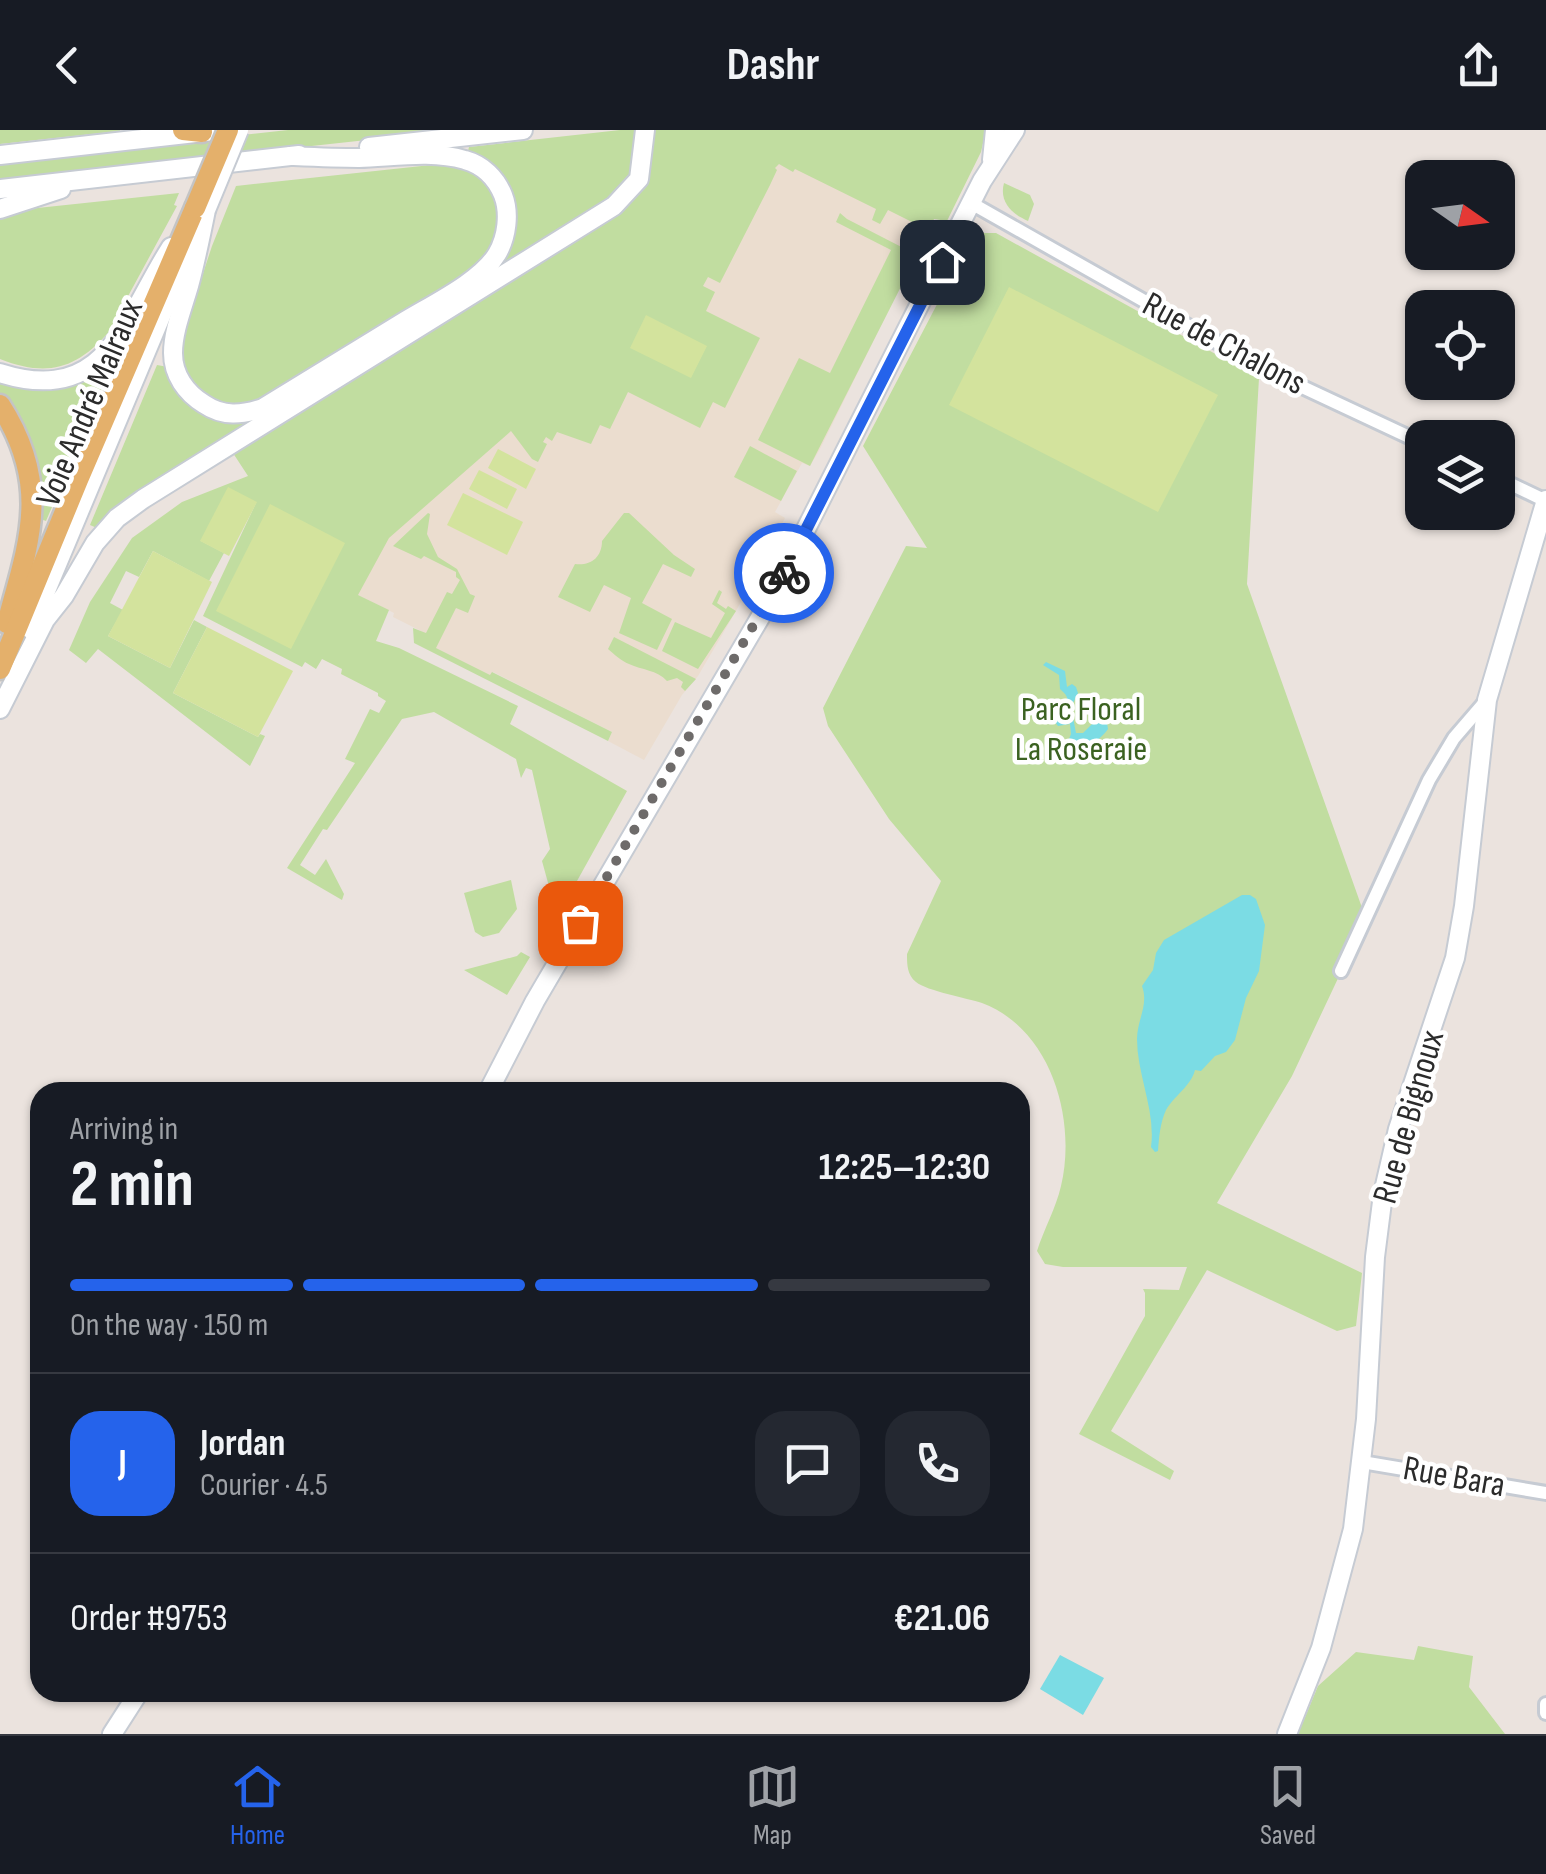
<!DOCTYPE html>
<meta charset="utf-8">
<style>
body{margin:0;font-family:"Sofia Sans Condensed",sans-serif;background:#242831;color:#f1f3f6;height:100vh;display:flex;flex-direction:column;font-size:38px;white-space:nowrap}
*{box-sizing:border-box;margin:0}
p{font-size:32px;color:#9ea1a6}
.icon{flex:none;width:55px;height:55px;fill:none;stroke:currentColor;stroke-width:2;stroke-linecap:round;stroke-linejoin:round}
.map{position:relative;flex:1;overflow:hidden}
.side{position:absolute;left:30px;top:952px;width:1000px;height:620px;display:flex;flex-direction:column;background:#171b24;border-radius:30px;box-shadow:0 2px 8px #0004}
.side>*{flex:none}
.needle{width:65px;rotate:104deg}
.buttons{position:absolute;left:1405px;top:30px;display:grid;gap:20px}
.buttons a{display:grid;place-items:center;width:110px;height:110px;border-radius:20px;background:#171b24;box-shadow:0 2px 8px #0004;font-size:50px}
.pin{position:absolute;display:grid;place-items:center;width:85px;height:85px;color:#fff;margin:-42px;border-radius:20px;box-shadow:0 5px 15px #0006}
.courier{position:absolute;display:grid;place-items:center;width:100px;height:100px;margin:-50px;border:8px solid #2563eb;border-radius:50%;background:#fff;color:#222;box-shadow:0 2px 12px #0007}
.head em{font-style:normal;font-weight:700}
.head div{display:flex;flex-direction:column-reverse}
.head{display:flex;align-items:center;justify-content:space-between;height:170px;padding:0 40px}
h1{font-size:65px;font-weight:700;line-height:75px}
.bar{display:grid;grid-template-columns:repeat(4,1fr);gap:15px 10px;align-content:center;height:120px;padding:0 40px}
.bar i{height:12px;border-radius:8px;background:#363941}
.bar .active{background:#2563eb}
.bar p{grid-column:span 4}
.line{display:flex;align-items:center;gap:25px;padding:0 40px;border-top:2px solid #363941}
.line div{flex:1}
.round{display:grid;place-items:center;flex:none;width:105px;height:105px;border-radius:30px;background:#242831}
header{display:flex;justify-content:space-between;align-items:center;height:130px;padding:0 40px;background:#171b24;font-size:45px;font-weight:700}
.menu{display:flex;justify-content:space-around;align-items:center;height:140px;border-top:2px solid #363941;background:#171b24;font-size:28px;color:#9ea1a6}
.menu a{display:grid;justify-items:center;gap:5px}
.menu .active{color:#2563eb}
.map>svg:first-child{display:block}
.education{fill:#ebddcf}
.green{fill:#c1dda0}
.pitch{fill:#d3e39d}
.water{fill:#7bdce4}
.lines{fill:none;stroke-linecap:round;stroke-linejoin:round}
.street-casing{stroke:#c6cbd3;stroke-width:18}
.secondary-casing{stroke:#c6cbd3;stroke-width:22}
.primary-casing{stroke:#c4c4c4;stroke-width:25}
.street{stroke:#fff;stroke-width:12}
.secondary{stroke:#fff;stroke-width:18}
.primary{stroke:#e4b06b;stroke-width:20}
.secondary-bridge-casing{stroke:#c6cbd3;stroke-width:22;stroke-linecap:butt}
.primary-bridge-casing{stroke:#c4c4c4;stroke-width:25;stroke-linecap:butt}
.secondary-bridge{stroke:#fff;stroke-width:18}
.primary-bridge{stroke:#e4b06b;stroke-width:20}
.done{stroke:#6e6b6a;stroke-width:10;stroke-dasharray:0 18}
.route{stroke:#2563eb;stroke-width:12}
.labels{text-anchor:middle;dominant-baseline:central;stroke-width:9;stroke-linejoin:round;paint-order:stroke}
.street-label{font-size:35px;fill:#2b2b2b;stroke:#fff}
.park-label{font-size:35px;fill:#3b6221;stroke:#fff}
</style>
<header><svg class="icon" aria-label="back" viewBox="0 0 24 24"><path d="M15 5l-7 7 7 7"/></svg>Dashr<svg class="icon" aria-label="share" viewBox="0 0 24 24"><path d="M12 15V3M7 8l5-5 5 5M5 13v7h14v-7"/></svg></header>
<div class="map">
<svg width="1546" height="1604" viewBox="0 0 1546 1604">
<rect width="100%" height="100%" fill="#ebe3de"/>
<path class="education" d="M789 18 934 89 820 319 810 336 802 333 775 382 785 388 736 481 698 546 682 565 644 630 608 611 612 602 493 542 490 546 436 518 425 503 393 487 394 483 358 465 302 330Z"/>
<g class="green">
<path d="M0 0H120V1L0 14Z"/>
<path d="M288 0H459L0 50V32Z"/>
<path d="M620 0H634L637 3 636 34 623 63 503 137 500 134 499 45 490 33 468 21 469 17Z"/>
<path d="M655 0H986L981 22 947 91 934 89 921 116 911 111 918 95 888 80 880 94 872 90 876 79 795 39 793 42 779 34 775 38 777 40 770 55 720 153 708 147 703 156 715 162 706 181 760 208 725 278 713 272 700 298 628 262 610 299 600 295 591 314 557 302 552 311 546 307 543 312 547 314 538 332 532 329 511 301 389 408 358 465 389 480 376 511 399 518 518 576 510 594 627 661 567 769 550 760 542 731 550 719 532 640 526 638 521 648 516 629 434 582 402 589 327 700 323 699 300 735 315 745 326 729 344 764 342 770 287 738 355 633 345 629 370 579 379 583 386 571 378 566V563L341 544 342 539 322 529 316 539 305 532 302 537 203 486 256 373 201 411 224 423 209 451 153 421 139 447 126 441 110 473 123 480 108 506 170 538 194 490 207 497 173 563 258 607 260 604 265 606 250 636 98 519 86 533 69 520 90 472 132 408 182 372 248 346 231 320 630 74C648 53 650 32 652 5Z"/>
<path d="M431 35C447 36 464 36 477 44 484 48 489 56 492 62 509 94 492 124 468 145L257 272 226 275 211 269 198 261 188 249 182 232V207L212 116 236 56Z"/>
<path d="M1004 53 1030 65 1034 74 1028 91C1011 84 999 71 1004 53Z"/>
<path d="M179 63 174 75 177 76 108 203C75 240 46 247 0 229V87L28 79Z"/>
<path d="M840 83 847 89 917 125 810 336 758 310 799 228 830 243 891 120 836 92Z"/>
<path d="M983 103H996L1259 248 1247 454 1366 789 1292 946 1217 1073 1362 1143 1356 1196 1337 1201 1207 1140 1111 1301 1174 1341 1170 1350 1079 1304 1145 1186V1163L1143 1159 1179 1160 1187 1137H1063L1045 1134 1037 1121C1044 1099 1056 1078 1061 1056 1077 989 1051 899 982 873 967 868 927 861 916 852 907 845 907 834 907 824L941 751 889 689 828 596 823 578 906 416 927 418 863 316 968 115Z"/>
<path d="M114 223 115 230 46 391 38 388 11 277 0 263V249L21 254Z"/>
<path d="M157 235 168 237 173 254 251 288 254 292 97 398 90 395Z"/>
<path d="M750 316 797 341 781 371 734 347Z"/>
<path d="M428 383 430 384 427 404 438 427 457 439 470 464 475 466 468 483 456 478 436 518 490 545 492 542 612 602 608 611 414 513 413 498 426 503 447 462 452 464 460 450 456 447V442L424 426 421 429 393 416Z"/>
<path d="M624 383H629L674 425 695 439 691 447 663 434 642 473 672 489 657 520 619 503 631 468 604 455 590 482 558 467 575 434C590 436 602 428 602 411Z"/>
<path d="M719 460 722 462 717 473 726 479 728 476 736 481 698 539 662 521 675 492 711 508 725 483 712 474Z"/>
<path d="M614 507 696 549 685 561 681 557 683 552 677 548 667 551C657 540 642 540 629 534 621 531 614 524 608 519Z"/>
<path d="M511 750 517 779 499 803 483 807 475 802 464 763Z"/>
<path d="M521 822 530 827 507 865 464 840 517 826Z"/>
<path d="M1418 1516 1473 1526 1469 1557 1505 1604H1298L1318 1556 1356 1522 1414 1530Z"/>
</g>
<g class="pitch">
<path d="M1009 157 1218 265 1158 382 949 275Z"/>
<path d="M646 185 707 216 691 248 630 218Z"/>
<path d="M498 319 536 339 526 359 488 338Z"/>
<path d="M479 340 517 359 507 379 469 359Z"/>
<path d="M228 357 257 372 229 426 200 411Z"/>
<path d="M463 363 523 392 507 425 447 395Z"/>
<path d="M270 374 345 413 291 519 216 481Z"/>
<path d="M153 421 212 452 170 538 108 506Z"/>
<path d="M207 497 293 541 258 607 173 563Z"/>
</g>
<g class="water">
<path d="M1046 532 1065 541 1067 557 1072 554 1076 557 1078 563 1071 577 1076 603H1083L1097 589 1107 593 1108 599C1103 607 1085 621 1076 623L1067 614 1071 604 1070 594 1058 596 1052 588 1055 576 1066 575C1069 566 1066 565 1060 559L1059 545 1043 535Z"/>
<path d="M1242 765H1250L1256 769 1265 795 1259 841 1246 868 1235 910 1226 922 1215 926 1201 941 1195 940C1191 956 1174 966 1166 980 1160 993 1159 1008 1158 1021L1155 1022 1151 1017C1156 981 1137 945 1137 909 1137 890 1149 875 1142 856L1153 840 1156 823 1164 810Z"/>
<path d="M1060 1525 1104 1548 1083 1585 1040 1559Z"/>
</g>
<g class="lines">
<defs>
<g id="street">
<path d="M971 73 1266 240 1422 313"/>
<path d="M1498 348 1546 371"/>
<path d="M1341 841 1429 650 1454 608 1485 572"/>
<path d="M1362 1332 1546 1363"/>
<path d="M1546 1574V1583"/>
</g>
<g id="secondary">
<path d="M369 17 523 0"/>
<path d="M0 25 222 0"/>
<path d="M992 30 995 0"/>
<path d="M0 59 299 25"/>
<path d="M0 79 61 59"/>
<path d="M206 80C201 105 196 130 189 156 183 177 173 201 173 223 173 245 186 263 204 274 223 287 242 285 263 278 310 249 358 220 405 191 433 174 481 151 497 124 507 107 510 83 503 65 496 48 483 35 465 30 432 20 393 27 359 28 336 28 314 27 291 26"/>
<path d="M0 243C107 277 125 189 171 117"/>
<path d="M30 499 190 117"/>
<path d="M0 579 45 490 64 466 95 413 117 388 143 369 614 76 639 49 645 0"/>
<path d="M488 962 535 871 768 474 982 51 1015 0"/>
<path d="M112 1604 139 1562"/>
<path d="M1287 1604 1321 1518 1353 1399 1366 1289 1375 1127 1383 1064 1398 999 1455 828 1464 776 1487 570 1546 370"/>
</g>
<g id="primary">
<path d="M183 0 202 2"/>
<path d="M0 275C51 354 30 410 7 493"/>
<path d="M0 539 78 350 195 78"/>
</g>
</defs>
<use href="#street" class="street-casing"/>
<use href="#secondary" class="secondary-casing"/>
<use href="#primary" class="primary-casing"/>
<use href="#street" class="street"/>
<use href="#secondary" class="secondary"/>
<use href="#primary" class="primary"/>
<defs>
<path id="secondary-bridge" d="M206 80 239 0"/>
<path id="primary-bridge" d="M195 78 228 0"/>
</defs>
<use href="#secondary-bridge" class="secondary-bridge-casing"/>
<use href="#primary-bridge" class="primary-bridge-casing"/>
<use href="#secondary-bridge" class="secondary-bridge"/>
<use href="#primary-bridge" class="primary-bridge"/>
</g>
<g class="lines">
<path class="done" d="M580 793 784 443"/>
<path class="route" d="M784 443 942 132"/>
</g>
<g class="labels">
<g class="street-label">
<text transform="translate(1224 214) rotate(28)">Rue de Chalons</text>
<text transform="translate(90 273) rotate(-67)">Voie André Malraux</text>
<text transform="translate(1409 987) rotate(-74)">Rue de Bignoux</text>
<text transform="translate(1454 1347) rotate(10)">Rue Bara</text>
</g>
<g class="park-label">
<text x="1081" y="579">Parc Floral<tspan x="1081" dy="40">La Roseraie</tspan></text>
</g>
</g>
</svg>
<div class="buttons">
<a><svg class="needle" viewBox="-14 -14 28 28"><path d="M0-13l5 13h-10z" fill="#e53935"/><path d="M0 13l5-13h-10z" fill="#9ea1a6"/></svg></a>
<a><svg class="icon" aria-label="locate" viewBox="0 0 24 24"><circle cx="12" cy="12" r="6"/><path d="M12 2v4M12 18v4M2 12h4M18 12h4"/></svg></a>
<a><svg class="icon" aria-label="layers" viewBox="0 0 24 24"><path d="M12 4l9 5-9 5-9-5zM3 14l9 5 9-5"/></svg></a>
</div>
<div class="pin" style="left:580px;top:793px;background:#ea580c"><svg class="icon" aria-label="bag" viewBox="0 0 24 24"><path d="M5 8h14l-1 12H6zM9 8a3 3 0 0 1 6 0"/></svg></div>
<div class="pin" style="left:942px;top:132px;background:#1f2937"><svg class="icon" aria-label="home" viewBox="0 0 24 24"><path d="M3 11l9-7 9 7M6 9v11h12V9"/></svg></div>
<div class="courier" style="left:784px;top:443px"><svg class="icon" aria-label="bike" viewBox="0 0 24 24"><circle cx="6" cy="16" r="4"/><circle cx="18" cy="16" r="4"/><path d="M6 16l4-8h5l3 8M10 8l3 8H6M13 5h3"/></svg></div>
<section class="side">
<div class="head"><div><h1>2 min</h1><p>Arriving in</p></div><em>12:25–12:30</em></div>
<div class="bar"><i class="active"></i><i class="active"></i><i class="active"></i><i></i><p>On the way · 150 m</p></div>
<div class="line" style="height:180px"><b class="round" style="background:#2563eb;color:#fff">J</b><div><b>Jordan</b><p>Courier · 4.5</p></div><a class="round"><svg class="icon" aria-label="chat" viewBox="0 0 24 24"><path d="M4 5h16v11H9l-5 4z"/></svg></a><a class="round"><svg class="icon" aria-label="phone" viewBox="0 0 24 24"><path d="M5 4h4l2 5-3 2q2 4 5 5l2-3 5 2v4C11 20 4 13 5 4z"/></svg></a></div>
<div class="line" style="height:130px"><div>Order #9753</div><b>€21.06</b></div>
</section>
</div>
<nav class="menu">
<a class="active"><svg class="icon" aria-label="home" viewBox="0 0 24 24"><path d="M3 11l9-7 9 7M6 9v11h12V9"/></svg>Home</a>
<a><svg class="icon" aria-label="map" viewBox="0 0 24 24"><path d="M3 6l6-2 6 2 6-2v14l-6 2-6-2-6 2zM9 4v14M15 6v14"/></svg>Map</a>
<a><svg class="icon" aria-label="saved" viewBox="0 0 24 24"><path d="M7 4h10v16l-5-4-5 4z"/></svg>Saved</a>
</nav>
